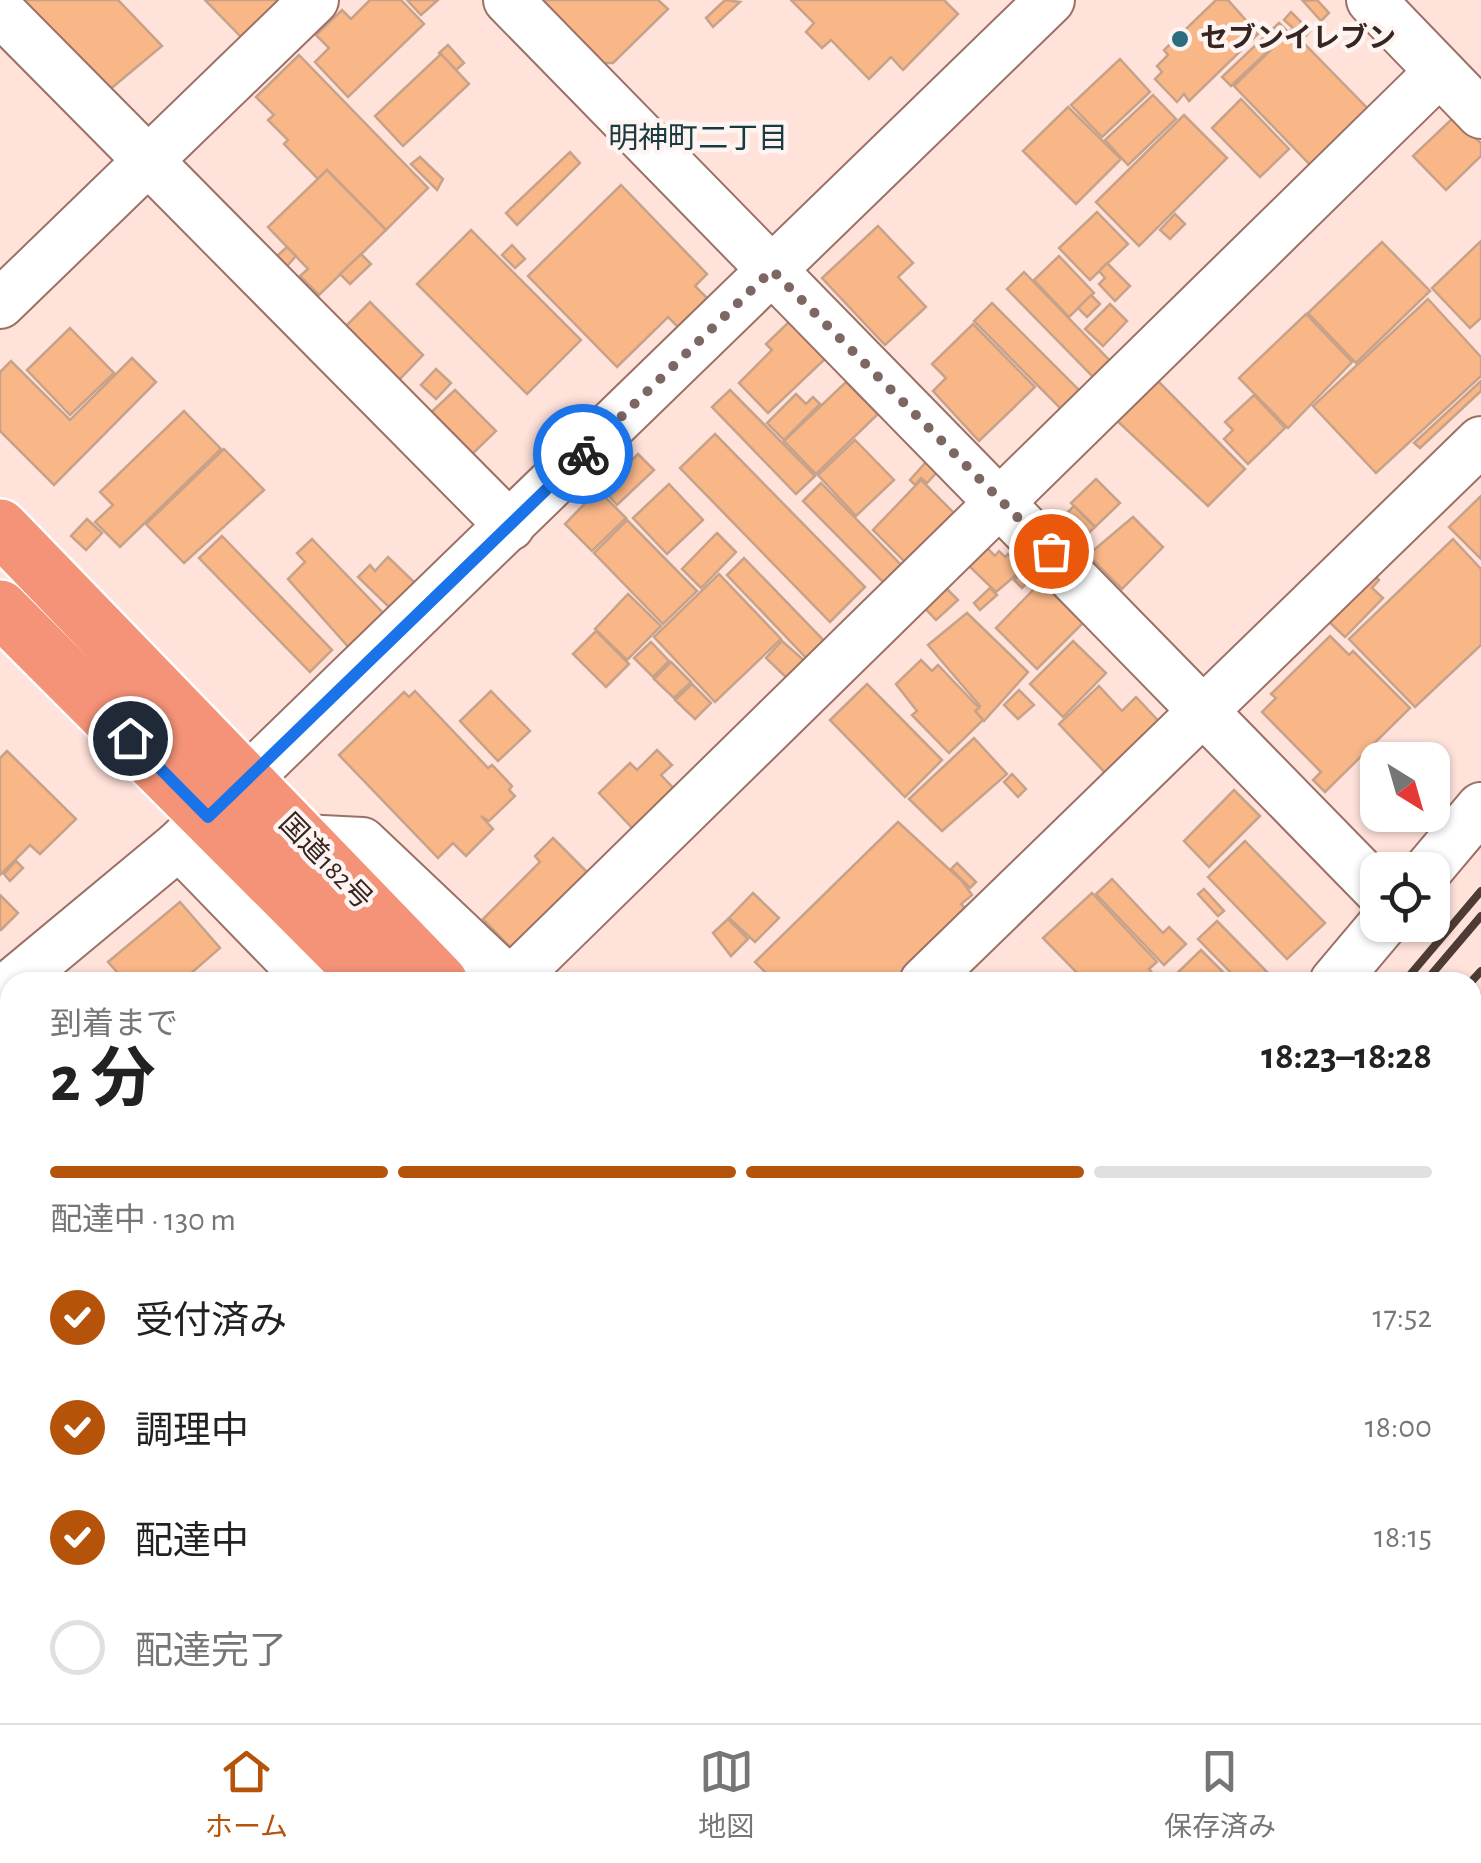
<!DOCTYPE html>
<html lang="ja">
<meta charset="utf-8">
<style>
body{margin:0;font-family:"Alegreya Sans","Noto Sans JP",sans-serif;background:#f2f2f2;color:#222;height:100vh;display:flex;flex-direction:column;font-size:38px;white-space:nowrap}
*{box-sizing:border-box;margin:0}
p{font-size:32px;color:#767676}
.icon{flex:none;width:55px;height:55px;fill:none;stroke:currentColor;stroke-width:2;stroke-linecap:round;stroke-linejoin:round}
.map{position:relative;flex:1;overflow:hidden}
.panel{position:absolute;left:0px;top:972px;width:1482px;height:752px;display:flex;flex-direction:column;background:#fff;border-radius:30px 30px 0 0;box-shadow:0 2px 8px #0004}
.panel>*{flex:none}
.needle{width:65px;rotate:143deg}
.tools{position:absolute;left:1360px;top:742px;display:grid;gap:20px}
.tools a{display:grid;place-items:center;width:90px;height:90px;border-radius:20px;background:#fff;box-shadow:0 2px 8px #0004;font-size:50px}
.pin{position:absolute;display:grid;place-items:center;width:85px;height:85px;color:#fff;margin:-42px;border:5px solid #fff;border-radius:50%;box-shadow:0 2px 10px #0007}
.courier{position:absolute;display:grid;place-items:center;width:100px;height:100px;margin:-50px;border:8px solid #1a73e8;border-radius:50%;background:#fff;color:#222;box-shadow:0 2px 12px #0007}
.headline em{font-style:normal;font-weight:700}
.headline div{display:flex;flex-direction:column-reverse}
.headline{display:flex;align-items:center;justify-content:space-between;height:170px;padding:0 50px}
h1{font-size:65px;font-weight:700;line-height:75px}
.bar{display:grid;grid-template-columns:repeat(4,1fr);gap:15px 10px;align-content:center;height:120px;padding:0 50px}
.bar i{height:12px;border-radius:8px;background:#e0e0e0}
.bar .current{background:#b45309}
.bar p{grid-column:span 4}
ol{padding:0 50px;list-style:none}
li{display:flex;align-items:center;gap:30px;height:110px}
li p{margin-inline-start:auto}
li .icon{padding:10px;border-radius:50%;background:#b45309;color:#fff;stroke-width:4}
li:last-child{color:#767676}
li i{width:55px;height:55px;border:5px solid #e0e0e0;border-radius:50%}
.menu{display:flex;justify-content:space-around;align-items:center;height:140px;border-top:2px solid #e0e0e0;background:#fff;font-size:28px;color:#767676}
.menu a{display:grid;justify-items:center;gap:5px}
.menu .current{color:#b45309}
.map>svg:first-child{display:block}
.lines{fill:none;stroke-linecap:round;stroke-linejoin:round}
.river{stroke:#7984f4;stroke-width:58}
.building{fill:#f9b788;stroke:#c7a289;stroke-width:2.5}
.minor-casing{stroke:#9b7166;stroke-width:52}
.highway-casing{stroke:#fff;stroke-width:60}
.minor{stroke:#fff;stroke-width:48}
.highway{stroke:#f59378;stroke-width:55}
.rail{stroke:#4e3b36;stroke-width:8}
.done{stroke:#7d6762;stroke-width:10;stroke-dasharray:0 18}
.route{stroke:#1a73e8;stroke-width:12}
.poi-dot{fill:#2a6e7f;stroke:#fef4f1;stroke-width:4}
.labels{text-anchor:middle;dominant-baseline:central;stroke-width:9;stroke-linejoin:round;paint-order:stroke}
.poi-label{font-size:28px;font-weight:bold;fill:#372521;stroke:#fef4f1;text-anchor:start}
.street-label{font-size:28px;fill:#372521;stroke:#fef4f1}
.neighbourhood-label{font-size:30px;fill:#1a3a42;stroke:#fef4f1}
</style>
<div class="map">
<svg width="1481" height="1723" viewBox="0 0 1481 1723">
<rect width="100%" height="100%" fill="#ffe2da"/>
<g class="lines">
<path class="river" d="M0 1023 10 1032"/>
</g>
<g class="building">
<path d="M19 0H118L162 46 108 91Z"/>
<path d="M205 0H282L243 39Z"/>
<path d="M370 0H401L424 24 348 97 315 62 329 48 316 35 342 10 351 19Z"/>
<path d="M407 0H438L421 15Z"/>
<path d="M547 0H658L668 9 613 63H601L543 4Z"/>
<path d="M725 0 740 2 713 27 706 18Z"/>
<path d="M791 0H944L958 14 903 70 891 57 869 79 831 40 822 48 806 32 814 23Z"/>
<path d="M1216 0H1228L1258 34 1189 101 1184 94 1177 102 1155 79 1162 72 1157 66 1168 55 1164 50Z"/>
<path d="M1317 0 1329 13 1321 21 1303 1Z"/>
<path d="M1291 12 1310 31 1304 38 1284 20Z"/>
<path d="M1279 23 1288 32 1231 86 1222 77Z"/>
<path d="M1291 30 1374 115 1316 171 1234 86Z"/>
<path d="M448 45 464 63 456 70 439 53Z"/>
<path d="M441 54 469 84 403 146 375 116Z"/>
<path d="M299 55 428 188 386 230 327 170 318 179 284 144 288 140 268 120 274 115 256 97Z"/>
<path d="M1120 59 1150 92 1102 137 1071 105Z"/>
<path d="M1153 95 1176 119 1128 165 1105 140Z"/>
<path d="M1241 99 1289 149 1260 177 1212 128Z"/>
<path d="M1068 107 1121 159 1076 204 1023 151Z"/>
<path d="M1184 115 1227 158 1139 246 1096 202Z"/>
<path d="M1452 119 1481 143V156L1446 190 1413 156Z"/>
<path d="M570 152 580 163 517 225 506 213Z"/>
<path d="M420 157 443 179 437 190 411 164Z"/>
<path d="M327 170 386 230 319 295 300 276 308 269 268 227Z"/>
<path d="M621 185 707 274 695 286 708 299 679 328 668 317 617 367 528 276Z"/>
<path d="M1097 212 1128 244 1090 280 1059 248Z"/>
<path d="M1175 214 1185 224 1170 239 1160 230Z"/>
<path d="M878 226 913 263 898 277 926 307 885 345 822 278Z"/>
<path d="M471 230 581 340 527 394 417 284Z"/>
<path d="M1481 241V318L1470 328 1432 288Z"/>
<path d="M1382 242 1430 291 1356 363 1308 313Z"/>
<path d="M512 245 525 259 515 268 502 255Z"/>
<path d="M287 247 296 256 287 266 277 256Z"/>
<path d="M361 254 371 264 350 284 340 274Z"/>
<path d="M1059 256 1094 293 1069 317 1034 280Z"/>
<path d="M1107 263 1130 286 1115 301 1099 284 1105 278 1099 271Z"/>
<path d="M1024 272 1115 366 1098 382 1007 289Z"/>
<path d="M1091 295 1100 304 1087 317 1078 308Z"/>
<path d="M1428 299 1481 357V376L1376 473 1313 406Z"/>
<path d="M370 302 423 355 397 382 343 329Z"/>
<path d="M992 303 1085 396 1066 414 974 321Z"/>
<path d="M1110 304 1127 321 1103 346 1085 329Z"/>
<path d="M1306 314 1352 362 1288 428 1239 378Z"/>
<path d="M790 321 826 358 768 413 739 383 772 350 766 344Z"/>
<path d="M973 324 1035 387 979 441 933 391 946 378 932 364Z"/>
<path d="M70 328 114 373 70 415 27 370Z"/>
<path d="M132 358 156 382 54 485 0 431V372L11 361 70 420Z"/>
<path d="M436 369 451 383 436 399 421 385Z"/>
<path d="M1154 377 1245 469 1208 506 1111 415Z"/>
<path d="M1481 381V391L1420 448 1414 443Z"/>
<path d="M846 382 878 414 816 474 784 441Z"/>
<path d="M455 390 496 431 467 459 426 417Z"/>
<path d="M730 390 815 476 796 494 712 407Z"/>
<path d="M796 394 806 404 813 397 820 404 784 440 767 423Z"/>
<path d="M1254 395 1285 428 1248 464 1224 439 1233 430 1225 422Z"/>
<path d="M184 411 221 449 120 547 95 522 113 505 100 492Z"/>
<path d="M715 434 865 587 830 622 680 468Z"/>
<path d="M855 440 894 480 856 516 818 475Z"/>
<path d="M224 449 264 490 184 563 146 524Z"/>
<path d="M638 454 654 470 617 505 602 488Z"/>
<path d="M926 462 937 472 927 483 921 478 915 485 910 480Z"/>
<path d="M1096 479 1120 503 1095 527 1071 503Z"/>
<path d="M921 480 955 514 906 563 873 530Z"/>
<path d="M821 483 905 569 887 586 803 501Z"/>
<path d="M669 484 703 520 667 554 633 518Z"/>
<path d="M598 490 626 518 592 551 565 524Z"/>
<path d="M1481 496V559L1449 527Z"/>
<path d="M1074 506 1095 527 1074 547 1054 526Z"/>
<path d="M1133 517 1163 547 1122 589 1088 555Z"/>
<path d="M87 519 102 533 86 550 71 536Z"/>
<path d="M627 520 697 591 663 624 594 553Z"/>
<path d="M717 533 736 552 701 588 682 569Z"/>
<path d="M222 536 332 650 310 672 199 558Z"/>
<path d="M312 539 386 616 351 650 288 579 305 562 297 553Z"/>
<path d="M1453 539 1481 569V645L1415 707 1349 639Z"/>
<path d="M982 543 995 556 999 551 1005 557 1008 554 1023 569 996 592 964 561Z"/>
<path d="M388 557 415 583 390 608 358 577 370 565 375 571Z"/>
<path d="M744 558 829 646 811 663 727 575Z"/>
<path d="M1028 565 1036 573 1022 588 1014 580Z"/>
<path d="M719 574 781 639 715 702 654 637Z"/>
<path d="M1373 574 1379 580 1372 588 1383 598 1345 637 1324 617Z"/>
<path d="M1041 582 1083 623 1037 669 996 628Z"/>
<path d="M941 583 958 600 936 620 920 603Z"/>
<path d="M990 588 997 595 980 610 974 603Z"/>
<path d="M628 594 661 626 627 660 595 629Z"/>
<path d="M967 613 1028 672 984 721 975 711 980 706 928 645Z"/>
<path d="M596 631 629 664 606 687 573 654Z"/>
<path d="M1330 636 1349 655 1353 651 1410 708 1325 792 1313 780 1321 772 1262 712 1276 698 1271 694Z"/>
<path d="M782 641 807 663 790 681 766 658Z"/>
<path d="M1073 641 1106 673 1063 717 1030 684Z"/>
<path d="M651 642 669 661 653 677 634 658Z"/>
<path d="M921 660 932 671 938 665 979 708 975 711 983 720 949 753 912 715 917 711 896 684Z"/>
<path d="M671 662 691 682 674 698 654 679Z"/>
<path d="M692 684 711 703 695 719 675 700Z"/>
<path d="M867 684 942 760 905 797 830 720Z"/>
<path d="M1099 686 1122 711 1136 697 1164 727 1110 778 1059 724Z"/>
<path d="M1019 690 1034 705 1018 719 1004 705Z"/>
<path d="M415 691 488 768 492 765 512 786 509 790 515 796 489 821 481 816 493 829 466 856 453 843 438 858 339 755 404 692 409 697Z"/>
<path d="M491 691 530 731 498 761 460 721Z"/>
<path d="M974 738 1007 774 942 831 909 799Z"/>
<path d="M657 750 672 765 661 775 678 793 637 833 599 793 630 763 637 770Z"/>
<path d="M7 751 76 819 40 854 30 845 0 875V758Z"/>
<path d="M1012 774 1026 789 1018 797 1004 782Z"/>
<path d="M1234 790 1260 816 1209 867 1184 841Z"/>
<path d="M898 822 962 881 972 895 961 904 971 914 903 982H775L755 962Z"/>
<path d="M553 838 591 876 515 952 483 919 540 862 535 856Z"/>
<path d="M1245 841 1325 923 1287 959 1208 877Z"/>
<path d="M16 861 23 868 10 881 4 874Z"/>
<path d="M957 863 976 882 970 888 951 869Z"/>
<path d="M1112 879 1163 933 1169 927 1186 944 1164 965 1096 894Z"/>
<path d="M1204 889 1224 911 1218 916 1198 894Z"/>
<path d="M753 893 779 918 755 942 729 918Z"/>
<path d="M1092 893 1157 962 1149 969 1154 975 1146 982H1086L1043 938Z"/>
<path d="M0 895 18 913 1 930H0Z"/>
<path d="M180 902 220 948 181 982H126L108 962Z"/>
<path d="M728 919 748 939 731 956 713 933Z"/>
<path d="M1217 921 1277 982H1240L1198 939Z"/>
<path d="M1201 950 1233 982H1168Z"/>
<path d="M1481 1259V1707L1472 1698V1267Z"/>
<path d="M10 1289V1361L8 1363 0 1356V1300Z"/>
<path d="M10 1362V1464L0 1456V1374Z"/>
<path d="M0 1461 10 1469V1550L0 1562Z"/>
<path d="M10 1550V1594L0 1586V1562Z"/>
<path d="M261 1715H330L324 1723H255Z"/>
<path d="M368 1715H573L569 1723H377Z"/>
<path d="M1259 1715H1454L1445 1723H1267Z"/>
</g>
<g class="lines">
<defs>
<g id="minor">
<path d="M508 0 1378 890"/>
<path d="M1371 0 1481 114"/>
<path d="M0 11 510 526"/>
<path d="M0 304 314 0"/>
<path d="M302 839 362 842 510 982"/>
<path d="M179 845 312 982"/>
<path d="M1428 870 1481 807"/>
<path d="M14 982 179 845 1050 0"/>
<path d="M510 982 1439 72"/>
<path d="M924 982 1481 441"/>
<path d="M1334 982 1382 925"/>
<path d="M1472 1055 1481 1045"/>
<path d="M0 1081 10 1089"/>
<path d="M1035 1715 1043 1723"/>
<path d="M1222 1715 1230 1723"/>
<path d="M11 1723 17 1715"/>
<path d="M671 1723 677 1715"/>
<path d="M899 1723 906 1715"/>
</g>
<g id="highway">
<path d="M0 527 440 982"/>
<path d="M0 608 373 982"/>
<path d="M1100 1715 1108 1723"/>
<path d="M1156 1715 1164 1723"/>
</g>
</defs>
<use href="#minor" class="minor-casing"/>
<use href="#highway" class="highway-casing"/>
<use href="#minor" class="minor"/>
<use href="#highway" class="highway"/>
<g class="rail">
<path d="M1404 982 1481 891"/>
<path d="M1425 982 1481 916"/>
<path d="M1471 982 1481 971"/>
<path d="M1472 1007 1481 997"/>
<path d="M779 1723 785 1715"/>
<path d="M799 1723 805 1715"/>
<path d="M846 1723 853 1715"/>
<path d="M869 1723 876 1715"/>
</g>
</g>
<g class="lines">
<path class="done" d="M583 454 772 270 1051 551"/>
<path class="route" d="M130 738 208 817 583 454"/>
</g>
<circle class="poi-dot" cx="1180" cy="39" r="10"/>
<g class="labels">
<g class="poi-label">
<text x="1200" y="39">セブンイレブン</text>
</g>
<g class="street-label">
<text transform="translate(325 862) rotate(46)">国道182号</text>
</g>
<g class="neighbourhood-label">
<text x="698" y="139">明神町二丁目</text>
</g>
</g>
</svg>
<div class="tools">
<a><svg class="needle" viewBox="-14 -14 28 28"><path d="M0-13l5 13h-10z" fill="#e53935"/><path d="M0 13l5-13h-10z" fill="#767676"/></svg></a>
<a><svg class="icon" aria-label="locate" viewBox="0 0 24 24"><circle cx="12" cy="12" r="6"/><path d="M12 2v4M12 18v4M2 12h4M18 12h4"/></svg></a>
</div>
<div class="pin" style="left:1051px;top:551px;background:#ea580c"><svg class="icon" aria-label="bag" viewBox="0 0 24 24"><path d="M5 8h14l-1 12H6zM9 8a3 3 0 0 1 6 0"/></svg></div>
<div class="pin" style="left:130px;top:738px;background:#1f2937"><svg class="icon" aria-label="home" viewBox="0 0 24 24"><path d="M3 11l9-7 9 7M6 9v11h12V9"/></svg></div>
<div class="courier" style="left:583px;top:454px"><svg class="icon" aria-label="bike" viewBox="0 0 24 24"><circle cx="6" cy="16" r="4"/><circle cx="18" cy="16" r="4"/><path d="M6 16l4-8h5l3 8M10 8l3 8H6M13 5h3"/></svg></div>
<section class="panel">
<div class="headline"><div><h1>2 分</h1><p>到着まで</p></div><em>18:23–18:28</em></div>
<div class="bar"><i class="current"></i><i class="current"></i><i class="current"></i><i></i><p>配達中 · 130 m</p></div>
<ol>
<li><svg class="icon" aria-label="check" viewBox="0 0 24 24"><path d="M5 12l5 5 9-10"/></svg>受付済み<p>17:52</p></li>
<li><svg class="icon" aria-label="check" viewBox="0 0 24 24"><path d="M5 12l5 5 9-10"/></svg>調理中<p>18:00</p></li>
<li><svg class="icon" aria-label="check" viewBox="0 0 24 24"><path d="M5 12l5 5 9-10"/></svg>配達中<p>18:15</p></li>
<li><i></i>配達完了</li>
</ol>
</section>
</div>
<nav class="menu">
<a class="current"><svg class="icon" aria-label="home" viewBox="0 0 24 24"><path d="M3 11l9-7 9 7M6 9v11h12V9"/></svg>ホーム</a>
<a><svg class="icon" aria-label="map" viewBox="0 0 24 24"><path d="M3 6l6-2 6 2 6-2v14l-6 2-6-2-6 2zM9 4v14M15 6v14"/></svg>地図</a>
<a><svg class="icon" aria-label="saved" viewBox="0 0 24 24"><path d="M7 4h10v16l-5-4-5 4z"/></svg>保存済み</a>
</nav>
